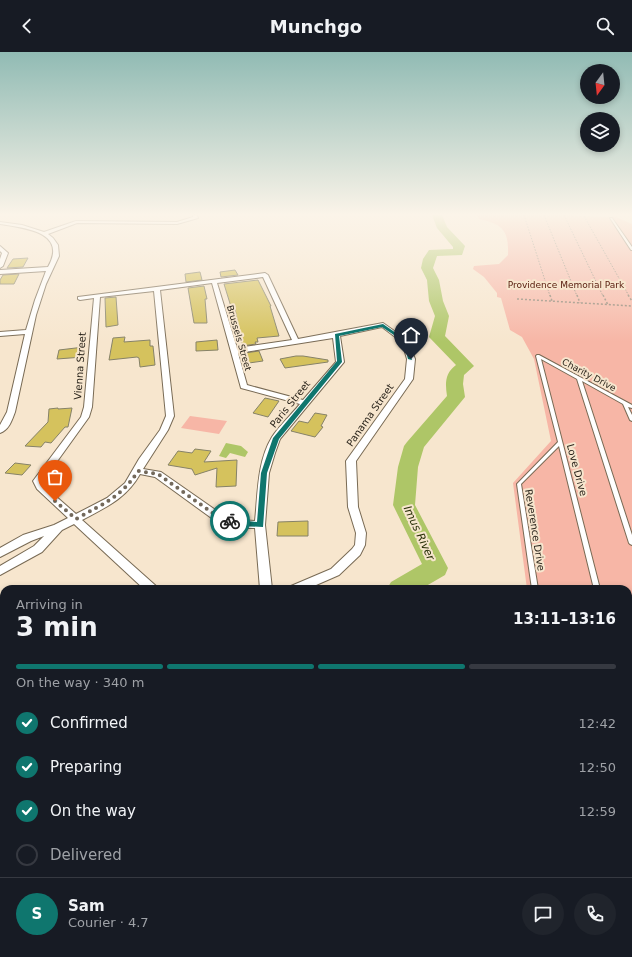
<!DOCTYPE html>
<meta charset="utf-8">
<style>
body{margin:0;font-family:"DejaVu Sans",sans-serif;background:#20242c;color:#f1f3f6;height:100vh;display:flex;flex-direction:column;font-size:15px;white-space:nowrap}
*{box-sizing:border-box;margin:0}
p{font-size:13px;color:#9ea1a6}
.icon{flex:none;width:22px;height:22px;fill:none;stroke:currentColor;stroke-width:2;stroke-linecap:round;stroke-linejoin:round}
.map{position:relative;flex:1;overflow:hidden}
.details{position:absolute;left:0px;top:533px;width:632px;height:372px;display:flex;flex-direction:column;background:#171b24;border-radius:12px 12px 0 0;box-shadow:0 2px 6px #0003}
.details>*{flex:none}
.needle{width:26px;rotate:195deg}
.controls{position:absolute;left:580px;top:12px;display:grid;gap:8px}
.controls a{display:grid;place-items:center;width:40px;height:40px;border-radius:50%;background:#171b24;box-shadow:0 2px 6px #0003;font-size:20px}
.pin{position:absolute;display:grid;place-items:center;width:34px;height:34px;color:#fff;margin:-41px -17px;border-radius:50% 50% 50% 0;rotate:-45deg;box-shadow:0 0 4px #0007}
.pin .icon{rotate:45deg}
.courier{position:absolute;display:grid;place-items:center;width:40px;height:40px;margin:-20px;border:3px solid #0f766e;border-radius:50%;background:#fff;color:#222;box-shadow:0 1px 5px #0007}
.overview em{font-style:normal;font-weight:800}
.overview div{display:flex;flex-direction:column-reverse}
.overview{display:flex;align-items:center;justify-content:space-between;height:68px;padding:0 16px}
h1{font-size:26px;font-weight:800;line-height:30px}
.bar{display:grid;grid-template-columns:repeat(4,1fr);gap:6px 4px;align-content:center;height:48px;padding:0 16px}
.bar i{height:5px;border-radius:3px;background:#363941}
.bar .selected{background:#0f766e}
.bar p{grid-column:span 4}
.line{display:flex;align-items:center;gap:10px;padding:0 16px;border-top:1px solid #363941}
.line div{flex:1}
.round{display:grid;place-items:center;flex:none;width:42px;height:42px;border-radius:21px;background:#20242c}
ol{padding:0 16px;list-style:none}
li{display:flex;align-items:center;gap:12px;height:44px}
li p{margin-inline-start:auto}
li .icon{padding:4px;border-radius:50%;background:#0f766e;color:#fff;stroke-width:4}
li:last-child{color:#9ea1a6}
li i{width:22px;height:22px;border:2px solid #363941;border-radius:50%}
header{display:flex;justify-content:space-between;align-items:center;height:52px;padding:0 16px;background:#171b24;font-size:18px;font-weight:800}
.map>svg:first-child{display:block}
.green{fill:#f7b6a6}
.water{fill:#aec667}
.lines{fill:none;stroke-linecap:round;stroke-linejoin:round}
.river{fill:#aec667;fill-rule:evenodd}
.building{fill:#d5c25d;stroke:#868268}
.lane-casing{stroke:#786a54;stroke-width:2}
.street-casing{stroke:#786a54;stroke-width:2}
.highway-casing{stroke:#fff;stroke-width:2}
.path-far1{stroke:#908474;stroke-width:1;stroke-dasharray:1.5 1.5;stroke-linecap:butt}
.path{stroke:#908474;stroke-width:1.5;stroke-dasharray:2 2;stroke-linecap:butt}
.lane{fill:#fff;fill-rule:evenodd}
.street{fill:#fff;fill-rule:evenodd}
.highway{fill:#e8a87c;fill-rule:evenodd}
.route{fill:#0f766e}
.done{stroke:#73695b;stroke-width:4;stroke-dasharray:0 7.2}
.labels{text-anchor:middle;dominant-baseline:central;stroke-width:4;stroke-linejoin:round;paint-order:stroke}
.far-park-label{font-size:9px;fill:#561a0c;stroke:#f7e6ce}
.far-street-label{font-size:9px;fill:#2c261d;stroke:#f7e6ce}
.street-label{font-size:10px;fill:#2c261d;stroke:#f7e6ce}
.water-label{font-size:11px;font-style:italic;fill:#2a320a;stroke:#f7e6ce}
</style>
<header><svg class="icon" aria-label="back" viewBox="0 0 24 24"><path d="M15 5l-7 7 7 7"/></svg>Munchgo<svg class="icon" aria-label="search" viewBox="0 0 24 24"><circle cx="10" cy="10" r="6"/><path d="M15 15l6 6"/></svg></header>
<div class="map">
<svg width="632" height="905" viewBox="0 0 632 905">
<rect width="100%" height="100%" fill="#f7e6ce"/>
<g class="green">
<path d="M477 163H565L608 165H616L632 172V905H549L550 901H628V537H527L513 431 551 389 534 307 522 285 510 278 501 246 497 245V241L484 225 473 217 474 214 499 212 508 203C509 179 503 172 479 167Z"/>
<path d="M190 364 227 369 219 382 181 376Z"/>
<path d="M0 673C9 698 4 728 0 753Z"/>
</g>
<path class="water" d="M226 391 241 394 248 400 245 405 230 401 226 406 219 404Z"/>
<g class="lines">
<g class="river">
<path d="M432 163H442L447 175 465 194 462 203 437 204 433 216 439 228 443 249 449 264 445 284 474 314 464 323 463 332 465 345 424 395 418 415 415 453 448 516 445 523 421 537H387L391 530 422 512 393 453 398 415 404 394 407 390 447 344C445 331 445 321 456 313L429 285 435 264 429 249 427 228 421 216 423 207 429 198 453 197V195L437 176Z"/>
<path d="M416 901H456L454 905H414Z"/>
</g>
</g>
<g class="building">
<path d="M28 206 23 215 7 216 13 207Z"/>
<path d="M235 218 238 223 221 225 220 220Z"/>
<path d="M200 220 202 228 186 230 185 222Z"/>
<path d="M19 222 14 232H0V228L3 223Z"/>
<path d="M258 228 271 254H270L279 284 257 286 258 290H255L256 292 242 294 235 257 232 258 224 232Z"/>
<path d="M204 234 207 247H205L207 271H194L188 236Z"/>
<path d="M116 245 118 273 106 275 105 246Z"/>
<path d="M125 285 124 290 150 288V294H153L155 313 140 315 139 306 137 305 109 308 113 286Z"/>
<path d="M217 288 218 298 196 299V290Z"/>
<path d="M84 295 83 305 57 307 59 298Z"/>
<path d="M259 299 263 309 249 311 245 301Z"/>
<path d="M296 304H303L328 308V310L285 316 280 307Z"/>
<path d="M265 346 279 349 268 365 253 361Z"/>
<path d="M58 356V357L72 356 68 375H65L51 391 45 390 41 395 25 394 48 370 49 357Z"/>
<path d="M315 361 327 363 321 374 323 375 315 385 291 379 299 369 308 371Z"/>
<path d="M195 397 211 399 204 410 237 408 236 434 216 435 217 416 195 423 192 417 168 413 178 399 192 401Z"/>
<path d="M15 411 31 413 22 423 5 421Z"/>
<path d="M308 469V484H277L278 470Z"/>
</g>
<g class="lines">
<defs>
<g id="lane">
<path d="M610 166H612L632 195V198H631Z"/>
<path d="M537 303H539L632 353V356L628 355 632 363V369L630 368 623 352 582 329 632 483V493L630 492 629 491 577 327 541 307 600 537H594L559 394 521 432 538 537H532L517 432 558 390 536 304Z"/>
<path d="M628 653 630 654 632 658V675L630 674 628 670Z"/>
<path d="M632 805C632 810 632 817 628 819 628 814 626 807 632 805Z"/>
<path d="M568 901H578L577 905H567Z"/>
</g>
<g id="street">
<path d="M193 163H197L198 166 177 172 77 171 48 182 53 186 58 193 59 204 46 232 36 263 15 360C12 368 9 378 0 381V373L7 360 25 282 0 284V280L26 278 35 248 46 219 0 222V218L48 215C68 180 25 176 0 172V170L22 173 44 180 76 169 177 170 193 165Z"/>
<path d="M0 194 8 201 3 214 0 216V207L2 201 0 199Z"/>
<path d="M265 221 268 223 298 287 383 271 407 288 415 307 413 327 356 409 358 455 366 481 365 493 360 503 339 523 307 537H289L291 534 331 517 352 497 355 493 356 481 348 455 346 409 405 327 407 307 402 290 382 275 340 284 344 310 280 387 275 401 269 421 265 473 272 537H260L255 476H239L217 470 155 425 140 422C126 447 106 455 82 468L156 534 158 537H144L74 472 62 478 42 500 0 523V514L34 494 44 484 31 489 0 505V496L23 483 54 473 68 466 37 437 33 429 81 365 84 355 94 246 80 248 78 247V245ZM263 225 292 288 237 296 217 231ZM212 231 241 336 300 352C291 363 279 374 272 385 257 410 258 441 255 469L239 468 224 464 161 420 143 417 168 378 174 364 160 238ZM154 239 166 364 160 378 139 407 125 431 107 446 76 462 44 434 43 429 89 365 92 355 100 245ZM333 286 336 310 303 348 247 333 238 301Z"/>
<rect x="183" y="901" width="18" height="4"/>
<path d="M287 901H305L306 905H288Z"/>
</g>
<g id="highway">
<path d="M0 561 4 563V586L0 584Z"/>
<path d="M0 604 4 606V632L0 631Z"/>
<rect x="32" y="901" width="34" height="4"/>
<rect x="75" y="901" width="34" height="4"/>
</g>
</defs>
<use href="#lane" class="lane-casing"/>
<use href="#street" class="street-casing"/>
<use href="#highway" class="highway-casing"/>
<g class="path-far1">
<path d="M524 163 550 244"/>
<path d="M544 163 577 244"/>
<path d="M564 163 603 244"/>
<path d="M584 164 629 244"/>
</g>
<g class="path">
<path d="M550 243 552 249"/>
<path d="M577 243 580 251"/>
<path d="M603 243 608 253"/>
<path d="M628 243 632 249"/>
<path d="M517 247 632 254"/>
</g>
<use href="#lane" class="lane"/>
<use href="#street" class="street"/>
<use href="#highway" class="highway"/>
</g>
<linearGradient id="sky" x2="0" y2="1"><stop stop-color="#91bbb4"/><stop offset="0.56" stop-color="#fbf4e9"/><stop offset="1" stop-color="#fbf4e9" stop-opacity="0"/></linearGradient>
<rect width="632" height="290" fill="url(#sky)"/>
<path class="route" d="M383 272 406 288 412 308 408 307 403 289 382 275 339 284 342 310 279 387 267 421 263 475 240 474 228 471V468L230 467 257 470 261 421 273 386 337 309 335 282Z"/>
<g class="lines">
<path class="done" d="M55 449 76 467C102 452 121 446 138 419L158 422 221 467 230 469"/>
</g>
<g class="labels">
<g class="far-park-label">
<text x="566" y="233">Providence Memorial Park</text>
</g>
<g class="far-street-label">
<text transform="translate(239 286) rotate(74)">Brussels Street</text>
<text transform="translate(589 323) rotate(28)">Charity Drive</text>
</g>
<g class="street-label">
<text transform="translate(80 314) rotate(-86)">Vienna Street</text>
<text transform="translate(290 352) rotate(-51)">Paris Street</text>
<text transform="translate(370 363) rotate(-55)">Panama Street</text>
<text transform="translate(577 418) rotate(75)">Love Drive</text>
<text transform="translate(535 478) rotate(81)">Reverence Drive</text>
</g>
<g class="water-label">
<text transform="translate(419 481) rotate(65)">Imus River</text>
</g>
</g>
</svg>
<div class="controls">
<a><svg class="needle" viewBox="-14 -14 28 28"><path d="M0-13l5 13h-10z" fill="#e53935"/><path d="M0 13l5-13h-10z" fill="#9ea1a6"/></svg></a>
<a><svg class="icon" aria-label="layers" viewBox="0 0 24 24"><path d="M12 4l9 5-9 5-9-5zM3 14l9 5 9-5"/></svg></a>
</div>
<div class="pin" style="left:55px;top:449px;background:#ea580c"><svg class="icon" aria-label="bag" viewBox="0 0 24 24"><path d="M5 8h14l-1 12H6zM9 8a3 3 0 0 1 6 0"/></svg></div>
<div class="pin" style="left:411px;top:307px;background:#1f2937"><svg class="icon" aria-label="home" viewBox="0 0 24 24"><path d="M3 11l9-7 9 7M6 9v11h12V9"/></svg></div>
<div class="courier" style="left:230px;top:469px"><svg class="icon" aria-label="bike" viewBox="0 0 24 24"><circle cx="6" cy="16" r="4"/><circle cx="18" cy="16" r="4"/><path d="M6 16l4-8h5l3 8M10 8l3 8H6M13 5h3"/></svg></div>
<section class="details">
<div class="overview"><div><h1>3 min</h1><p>Arriving in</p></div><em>13:11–13:16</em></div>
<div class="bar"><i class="selected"></i><i class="selected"></i><i class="selected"></i><i></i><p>On the way · 340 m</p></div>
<ol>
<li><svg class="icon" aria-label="check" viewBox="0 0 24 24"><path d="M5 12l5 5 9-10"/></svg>Confirmed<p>12:42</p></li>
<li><svg class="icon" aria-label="check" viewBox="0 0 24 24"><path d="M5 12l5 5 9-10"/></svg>Preparing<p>12:50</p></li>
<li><svg class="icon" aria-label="check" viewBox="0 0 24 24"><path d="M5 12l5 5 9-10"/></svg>On the way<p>12:59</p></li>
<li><i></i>Delivered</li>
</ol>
<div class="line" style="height:72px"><b class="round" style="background:#0f766e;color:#fff">S</b><div><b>Sam</b><p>Courier · 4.7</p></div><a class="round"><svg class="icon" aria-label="chat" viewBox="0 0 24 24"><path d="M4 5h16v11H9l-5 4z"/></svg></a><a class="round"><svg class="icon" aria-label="phone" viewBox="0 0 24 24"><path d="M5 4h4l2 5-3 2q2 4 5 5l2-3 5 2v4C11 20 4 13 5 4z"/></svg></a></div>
</section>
</div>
